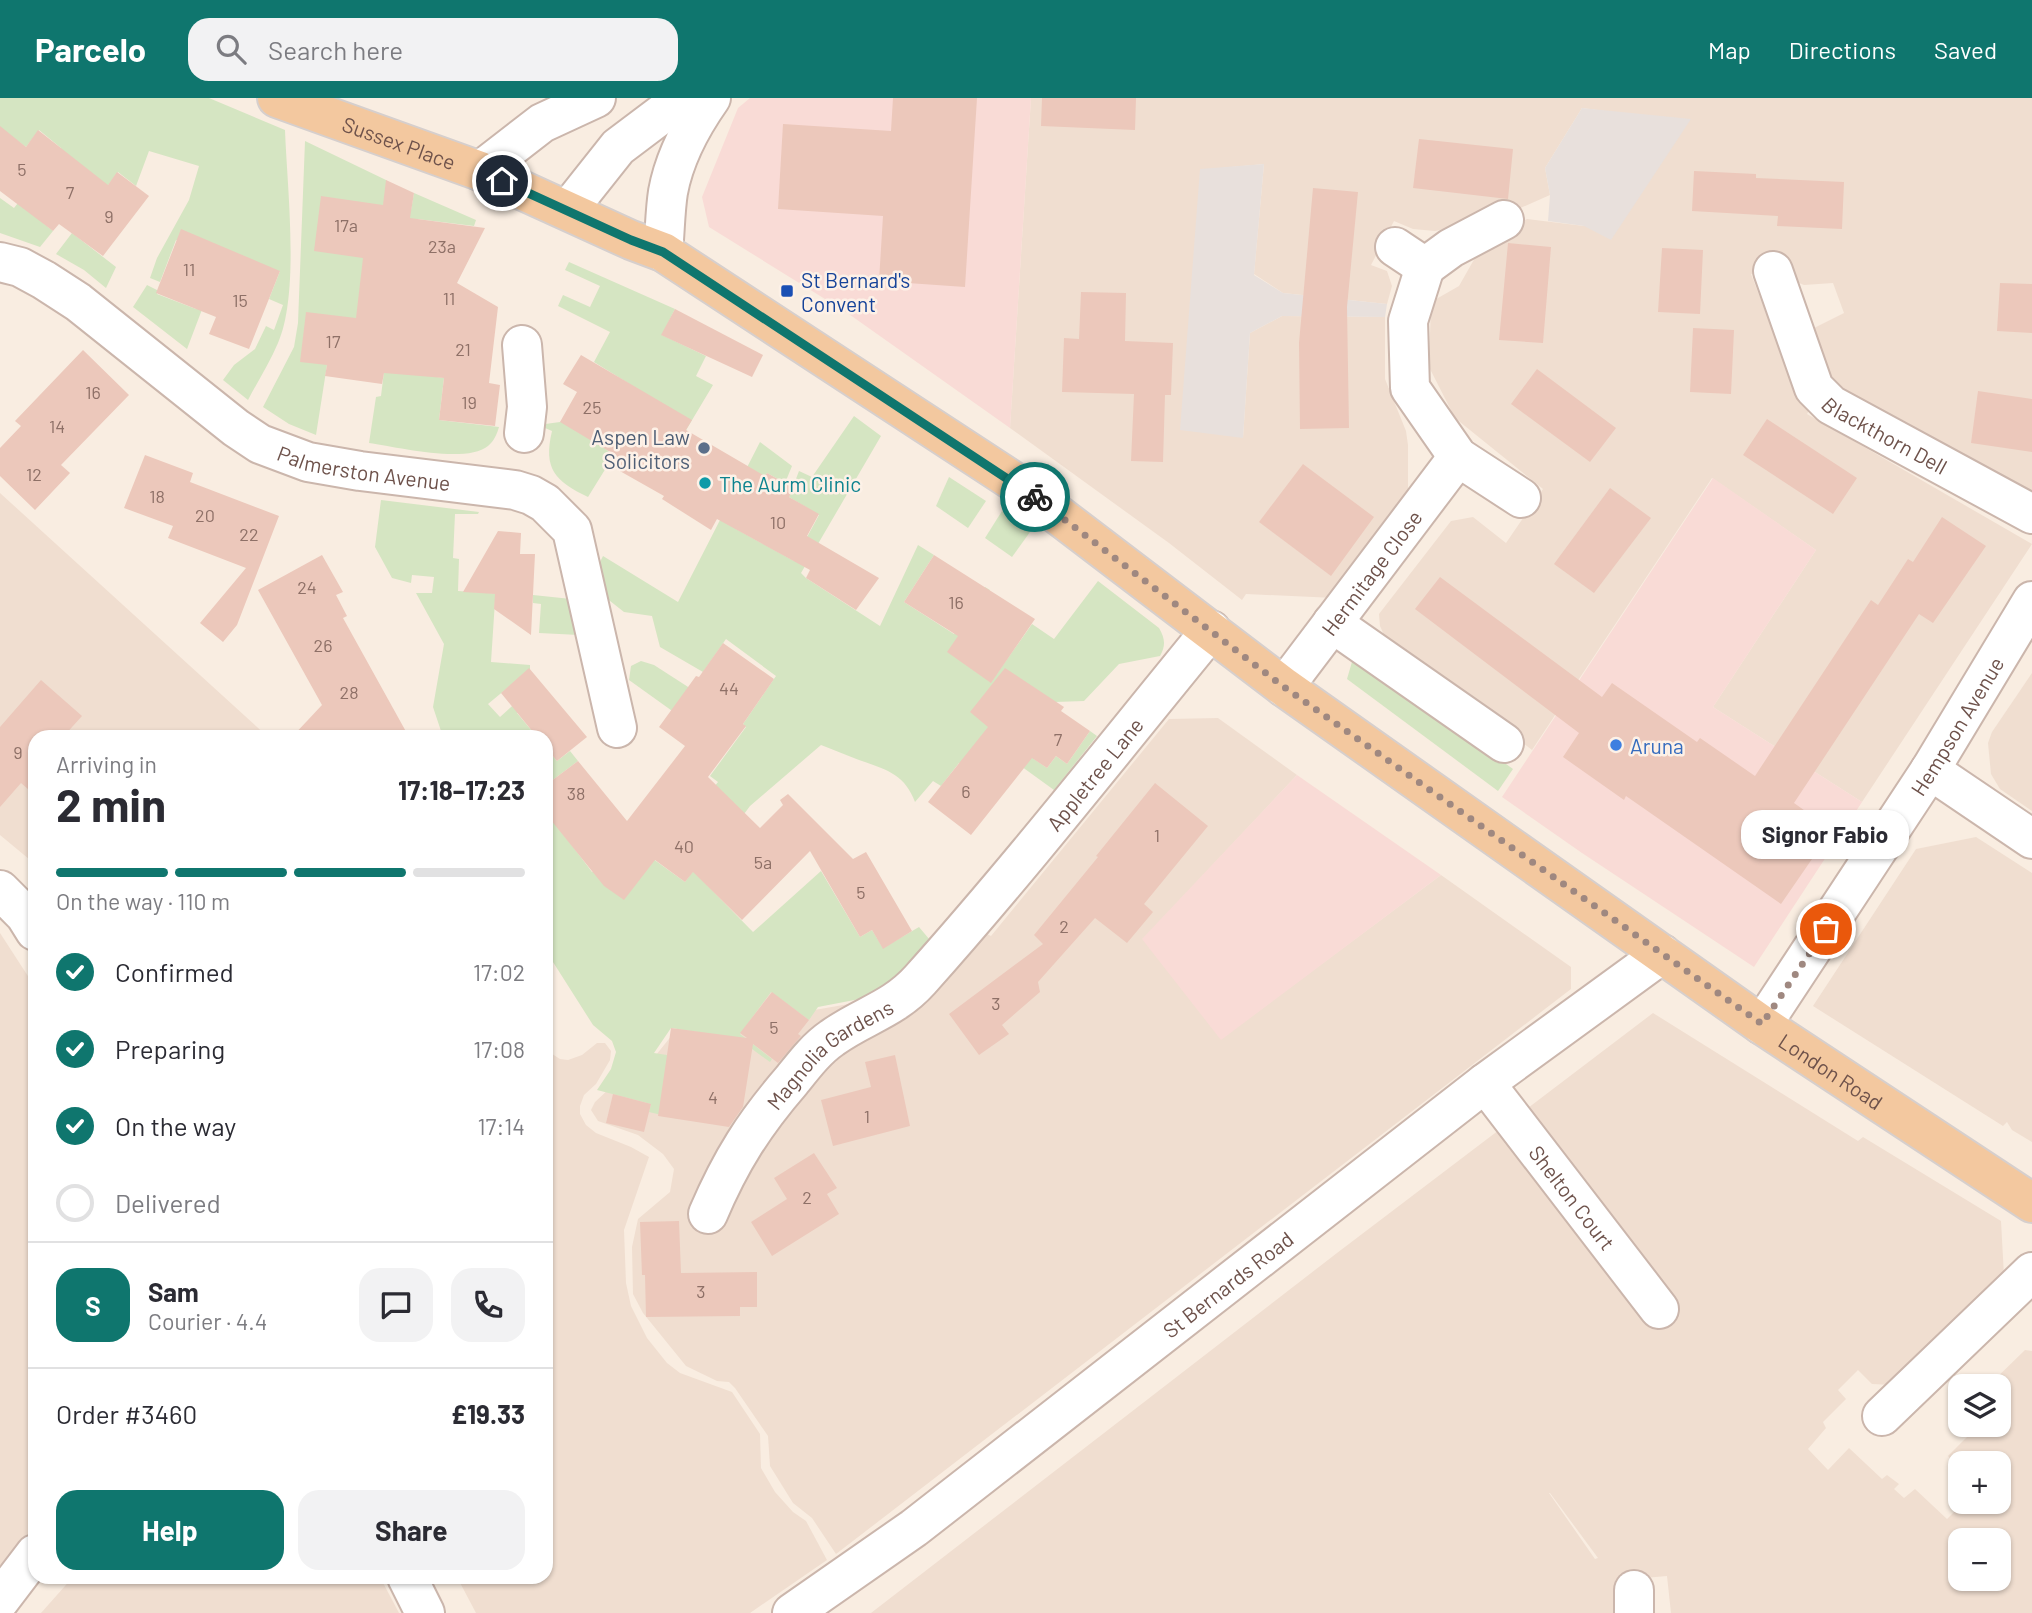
<!DOCTYPE html>
<meta charset="utf-8">
<style>
body{margin:0;font-family:Barlow,sans-serif;background:#f2f2f3;color:#2b2b33;height:100vh;display:flex;flex-direction:column;font-size:26px;white-space:nowrap}
*{box-sizing:border-box;margin:0}
p{font-size:23px;color:#7c7c81}
.icon{flex:none;width:38px;height:38px;fill:none;stroke:currentColor;stroke-width:2;stroke-linecap:round;stroke-linejoin:round}
.map{position:relative;flex:1;overflow:hidden}
.drawer{position:absolute;left:28px;top:632px;width:525px;height:854px;display:flex;flex-direction:column;background:#fff;border-radius:21px;box-shadow:0 2px 5px #0004}
.drawer>*{flex:none}
.tools{position:absolute;left:1948px;top:1276px;display:grid;gap:14px}
.tools a{display:grid;place-items:center;width:63px;height:63px;border-radius:14px;background:#fff;box-shadow:0 2px 5px #0004;font-size:35px}
.pin{position:absolute;display:grid;place-items:center;width:60px;height:60px;color:#fff;margin:-30px;border:4px solid #fff;border-radius:50%;box-shadow:0 2px 7px #0007}
.courier{position:absolute;display:grid;place-items:center;width:70px;height:70px;margin:-35px;border:5px solid #0f766e;border-radius:50%;background:#fff;color:#222;box-shadow:0 2px 9px #0007}
.bubble{position:absolute;height:49px;border-radius:21px;background:#fff;box-shadow:0 2px 5px #0004;font-size:23px;font-weight:700;line-height:49px;text-align:center}
.summary em{font-style:normal;font-weight:700}
.summary div{display:flex;flex-direction:column-reverse}
.summary{display:flex;align-items:center;justify-content:space-between;height:119px;padding:0 28px}
h1{font-size:46px;font-weight:700;line-height:52px}
.bar{display:grid;grid-template-columns:repeat(4,1fr);gap:10px 7px;align-content:center;height:84px;padding:0 28px}
.bar i{height:9px;border-radius:5px;background:#e1e1e2}
.bar .active{background:#0f766e}
.bar p{grid-column:span 4}
.line{display:flex;align-items:center;gap:18px;padding:0 28px;border-top:2px solid #e1e1e2}
.line div{flex:1}
.round{display:grid;place-items:center;flex:none;width:74px;height:74px;border-radius:21px;background:#f2f2f3}
ol{padding:0 28px;list-style:none}
li{display:flex;align-items:center;gap:21px;height:77px}
li p{margin-inline-start:auto}
li .icon{padding:7px;border-radius:50%;background:#0f766e;color:#fff;stroke-width:4}
li:last-child{color:#7c7c81}
li i{width:38px;height:38px;border:4px solid #e1e1e2;border-radius:50%}
.cta{display:flex;gap:14px;margin-top:auto;padding:14px 28px}
.cta a{flex:1;height:80px;border-radius:21px;background:#0f766e;color:#fff;font-size:28px;font-weight:700;line-height:80px;text-align:center}
.cta a+a{background:#f2f2f3;color:#2b2b33}
header{display:flex;align-items:center;gap:42px;box-sizing:border-box;height:98px;padding:0 35px;background:#0f766e;color:#fff}
header strong{font-size:33px}
nav{display:flex;gap:38px;margin-inline-start:auto;font-size:24px}
.search{width:490px;height:63px;background:#f2f2f3;display:flex;align-items:center;gap:18px;box-sizing:border-box;padding:0 24px;border-radius:21px;color:#7c7c81;font-size:26px}
.map>svg:first-child{display:block}
.residential{fill:#f0ded0;fill-rule:evenodd}
.commercial{fill:#f9dbd6}
.industrial{fill:#e8e0dc}
.green{fill:#d5e5c2}
.building{fill:#ecc8bb}
.lines{fill:none;stroke-linecap:round;stroke-linejoin:round}
.minor-casing{stroke:#cbb6ac;stroke-width:42}
.major-casing{stroke:#d6cfcd;stroke-width:42}
.minor{stroke:#fff;stroke-width:38}
.major{stroke:#f3c89f;stroke-width:38}
.done{stroke:#9f8880;stroke-width:7;stroke-dasharray:0 12.6}
.route{stroke:#0f766e;stroke-width:9}
.transit-dot{fill:#1a4fb4;stroke:#fdf1e7;stroke-width:2.5}
.service-dot{fill:#5c6f8a;stroke:#fdf1e7;stroke-width:2.5}
.culture-dot{fill:#0f9aa8;stroke:#fdf1e7;stroke-width:2.5}
.shop-dot{fill:#3f7fe0;stroke:#fdf1e7;stroke-width:2.5}
.labels{text-anchor:middle;dominant-baseline:central;stroke-width:5;stroke-linejoin:round;paint-order:stroke}
.number-label{font-size:18px;fill:#8e7067}
.street-label{font-size:21px;fill:#6e524b;stroke:#fdf1e7}
.transit-label{font-size:21px;fill:#164399;stroke:#fdf1e7;text-anchor:start}
.service-label{font-size:21px;fill:#4e5e75;stroke:#fdf1e7;text-anchor:end}
.culture-label{font-size:21px;fill:#0d838f;stroke:#fdf1e7;text-anchor:start}
.shop-label{font-size:21px;fill:#366cbe;stroke:#fdf1e7;text-anchor:start}
</style>
<header>
<strong>Parcelo</strong>
<div class="search"><svg class="icon" aria-label="search" viewBox="0 0 24 24"><circle cx="10" cy="10" r="6"/><path d="M15 15l6 6"/></svg>Search here</div>
<nav><a>Map</a><a>Directions</a><a>Saved</a></nav>
</header>
<div class="map">
<svg width="2032" height="1515" viewBox="0 0 2032 1515">
<rect width="100%" height="100%" fill="#f9ede1"/>
<g class="residential">
<path d="M1031 0H2032V398L1965 367 1908 325 1829 285 1811 248 1814 230 1844 215 1833 185 1804 187 1787 180 1779 169 1751 176 1795 290 1811 309 1807 316 2032 446 1862 704 1713 609 1816 452 1712 380 1532 652 1385 539 1380 528 1379 516 1451 423 1473 419 1506 445 1543 391 1455 320 1429 269 1431 204 1459 188 1484 144 1527 121 1584 128 1612 14 1582 10 1545 70 1550 97 1502 118 1435 133 1413 131 1394 123 1371 167 1387 173 1392 188 1387 206 1283 195 1254 176 1264 66 1200 72 1243 340 1250 235 1282 218 1385 219V281L1406 333 1408 347V402L1335 500 1246 496 1242 502 1169 445 1010 330Z"/>
<path d="M0 395 268 639H35V766L0 737Z"/>
<path d="M2032 575V713L2000 691 1991 676 1988 645 1992 634Z"/>
<path d="M1218 620 1297 677 1160 823 1221 941 1441 777 1571 869V891L836 1456 812 1420 793 1405 770 1368 768 1338 735 1290 729 1284 717 1283 686 1268 643 1215 633 1196 632 1149 638 1121 670 1094 674 1071 663 1056 638 1037 598 1023 591 1012 595 1004 610 990 656 957 732 863 803 914 889 899 981 833 991 838 1169 621Z"/>
<path d="M1976 739 2032 775V1044L2012 1032 2007 1024 2003 1028 1813 908 1916 751Z"/>
<path d="M0 835 35 889V1428L0 1473Z"/>
<path d="M1653 915 1858 1043 1863 1039 2001 1123 2004 1178 1892 1287 1872 1286 1858 1272 1838 1292 1846 1301 1823 1324 1826 1330 1808 1351 1828 1372 1849 1350 1882 1381 1887 1377 1899 1386 1894 1391 1904 1400 1915 1391 1947 1421 1958 1410 1953 1406 1960 1398V1404H1998V1365H1960V1371L1948 1358 1970 1336 1967 1332 1972 1327 1998 1326V1288H1988L2025 1252 2032 1253V1515H1671L1667 1478 1621 1482 1623 1515H871L1337 1155ZM1549 1395H1550L1598 1460 1595 1461ZM1960 1442H1998V1480H1960Z"/>
<path d="M597 945H605L611 953 610 962 596 986 584 997 580 1008V1016L586 1027 596 1035 631 1049 649 1059 624 1132 626 1185 631 1208 647 1240 667 1265 680 1275 732 1294 760 1336 761 1370 775 1394 793 1414 806 1423 827 1462 750 1515H476L457 1479H546V947L549 954 560 961 568 962 582 957Z"/>
<path d="M73 1479H380L399 1515H41Z"/>
</g>
<g class="commercial">
<path d="M750 0H1031L1010 330 846 214 709 129 702 99 738 10Z"/>
<path d="M1713 380 1816 452 1713 609 1862 704 1754 869 1582 755 1502 699Z"/>
<path d="M1297 677 1441 777 1221 942 1142 841Z"/>
</g>
<g class="industrial">
<path d="M1582 10 1691 21 1611 142 1584 128 1548 123 1550 97 1545 70Z"/>
<path d="M1264 66 1254 177 1283 195 1387 206 1385 219 1282 218 1250 235 1243 340 1180 332 1200 71Z"/>
</g>
<g class="green">
<path d="M0 0H209L285 32C287 88 300 195 278 245 270 264 258 283 248 302L223 282 234 267 255 251 266 228 274 232 283 207 269 201 280 173 206 201 187 251 133 209 147 187 157 192V196L196 211 218 157 176 142 160 184 150 180 157 160 189 102 199 68 149 53 136 88 118 74 106 90 42 124 53 133 40 149 0 135V100L14 110 61 50 39 32 26 49 0 30Z"/>
<path d="M305 43 386 82 411 112 414 95 476 122 474 128 417 121 411 167 438 271 437 279 444 280 439 322 499 329C497 336 494 343 488 348 466 366 397 349 369 345L376 299 381 298 385 265 327 267 316 337 289 326 263 309 294 249 298 225Z"/>
<path d="M72 135 116 169 106 190 84 172 56 156Z"/>
<path d="M569 164 675 211 662 237 706 258 696 278 713 287 658 379 605 351 614 357 588 399C555 383 543 371 552 333L538 327 560 324 628 285 594 264 610 234 558 208 563 197 590 209 600 188 565 172Z"/>
<path d="M854 318 881 338 801 475 806 480 880 528 918 447 934 457 904 504 954 536 985 489 990 492 948 554 991 584 1032 526 1054 541 1098 483 1159 530C1165 540 1166 548 1160 558L1119 566 1084 603 1055 604 1034 661 1047 670 1056 658 1067 666 1090 633 1097 638 1054 692 996 650 975 677 959 665 941 688 933 683 915 704C905 676 885 671 859 662 846 657 834 652 821 647L750 708 698 778 753 834 821 773 860 839 872 832 883 850 919 829 935 848 896 894 818 909 809 922 771 894 740 936 772 961 770 964 737 940 671 930 654 955 667 957 678 1021 649 1014 651 1006 597 992 611 971 616 954 612 943 593 927 546 853V713L592 774 649 758 685 784 719 738 700 707 718 684 710 678 746 629 743 626 776 578 726 541 703 574 660 549 652 518 624 514 605 499 599 466 603 458 678 504 760 344 792 368 785 385 767 375 736 431 794 463 819 417 789 399 799 373 812 379Z"/>
<path d="M949 379 986 403 968 430 936 408Z"/>
<path d="M381 402 479 414 478 416H455L453 460 459 461 458 493 518 497 495 503 491 564 530 567V571L488 606 500 619 532 590 539 597 517 615 537 639H443L433 609 444 546 416 495H432L434 479 412 477 411 485 392 480 375 449Z"/>
<path d="M1002 413 1030 434 1012 459 985 440Z"/>
<path d="M533 497 571 501 579 537 539 535 541 506 533 505Z"/>
<path d="M1354 557 1513 671 1498 693 1347 581Z"/>
<path d="M641 563 654 567 699 596 682 620 629 582 631 568Z"/>
<path d="M546 650 557 663 570 653 578 663 546 687Z"/>
</g>
<g class="building">
<path d="M893 0H977L965 189 879 183 883 118 778 111 783 26 891 33Z"/>
<path d="M1042 0H1136L1135 32 1041 28Z"/>
<path d="M0 28 26 49 38 32 108 87 117 74 149 98 103 158 59 126 53 133 0 93Z"/>
<path d="M1419 41 1513 51 1508 101 1413 90Z"/>
<path d="M1694 73 1756 76V80L1844 84 1842 131 1777 128 1778 118 1692 113Z"/>
<path d="M386 82 414 95 410 120 485 130 457 185 498 209 489 285 500 287 495 328 439 322 444 280 384 275 382 286 325 278 327 267 300 264 306 214 356 220 363 160 314 153 321 98 383 107Z"/>
<path d="M1313 90 1358 94 1347 209 1349 330 1300 331 1299 245Z"/>
<path d="M181 131 280 173 249 251 209 236 216 219 156 195Z"/>
<path d="M1508 145 1551 149 1543 245 1499 242Z"/>
<path d="M1662 150 1703 152 1700 216 1658 214Z"/>
<path d="M2000 185 2032 186V235L1997 233Z"/>
<path d="M1081 194 1126 195 1125 243 1173 245 1171 297H1165L1163 364 1131 363 1134 296 1062 294 1064 240 1079 241Z"/>
<path d="M675 211 763 257 752 279 661 237Z"/>
<path d="M1693 230 1734 232 1731 296 1690 294Z"/>
<path d="M83 252 129 297 61 367 70 375 35 412 0 378V350L21 328 15 323Z"/>
<path d="M581 257 692 322 686 332 765 378 767 375 794 390 789 399 819 416 807 438 879 480 856 512 806 480 810 472 717 421 711 432 673 408 662 401 664 398 611 368 617 358 560 324 577 294 563 286Z"/>
<path d="M1537 271 1616 330 1590 364 1511 306Z"/>
<path d="M1978 293 2032 301V354L1971 345Z"/>
<path d="M1767 321 1857 380 1833 416 1743 357Z"/>
<path d="M145 357 193 375 190 384 279 418 237 527 223 544 200 525 246 470 168 440 173 428 124 410Z"/>
<path d="M1303 366 1374 419 1331 478 1259 424Z"/>
<path d="M1610 390 1651 420 1594 495 1554 466Z"/>
<path d="M1942 419 1986 448 1933 525 1919 516 1794 705 1832 732 1781 806 1626 698 1624 702 1563 659 1579 635 1415 511 1440 479 1602 599 1612 585 1697 644 1700 640 1755 678 1871 502 1878 507 1908 461 1913 464Z"/>
<path d="M498 433 521 435 520 456H535L531 537 494 511 495 496 463 494Z"/>
<path d="M322 457 343 494 336 497 347 518 343 520 409 639H292L322 607 258 492Z"/>
<path d="M934 457 1035 521 991 585 947 554 958 538 904 504Z"/>
<path d="M723 545 774 581 743 626 746 628 708 679 760 730 783 707 780 702 788 696 853 761 866 754 912 833 883 851 872 832 860 839 810 753 742 822 693 774 685 784 655 762 624 802 604 788 546 716V687L578 663 627 723 685 648 659 629 696 578 699 579Z"/>
<path d="M529 570 587 639 557 663 546 650V639H537L501 595Z"/>
<path d="M1005 570 1064 609 1061 613 1090 633 1067 666 1056 658 1047 670 1032 660 971 737 928 704 988 629 970 614Z"/>
<path d="M41 582 82 618 63 639H35V697L21 685 0 709V629Z"/>
<path d="M1155 685 1208 728 1144 806 1153 814 1127 845 1095 820 1038 884 1040 894 1002 927 1009 936 979 957 949 916 1043 846 1034 837 1098 759 1096 758Z"/>
<path d="M772 894 809 922 798 936 801 938 778 965 753 946 743 1009 729 1029 658 1018 671 930 747 940 740 935Z"/>
<path d="M895 957 910 1028 833 1048 821 1002 871 989 865 964Z"/>
<path d="M613 996 651 1006 644 1034 606 1025Z"/>
<path d="M814 1055 837 1090 827 1096 839 1116 772 1158 751 1124 787 1101 774 1080Z"/>
<path d="M679 1123 681 1175 757 1174V1209H740V1218L646 1219 645 1177H642L640 1124Z"/>
</g>
<g class="lines">
<defs>
<g id="minor">
<path d="M480 73 542 25 596 0"/>
<path d="M568 112 618 49 683 0"/>
<path d="M1395 149 1425 169 1451 150 1504 122"/>
<path d="M663 154C665 134 665 113 668 94 674 61 692 27 711 0"/>
<path id="s1" d="M0 164 20 169 44 182 78 204 236 330 260 346 308 364 360 373 515 392 531 397 545 405 572 432 617 630"/>
<path d="M1425 169 1408 223 1410 290 1458 359 1521 400"/>
<path id="s2" d="M1773 173 1814 290 1831 307 2032 416"/>
<path d="M522 247 527 309 524 335"/>
<path d="M1332 525 1504 645"/>
<path id="s3" d="M1284 589 1458 359"/>
<path d="M1930 672 2032 741"/>
<path d="M0 792 25 817 35 833"/>
<path id="s4" d="M1762 927 1930 672 2032 503"/>
<path id="s5" d="M1485 985 1659 1211"/>
<path id="s6" d="M708 1116C731 1062 754 1026 792 982 804 967 816 951 832 940 862 918 893 912 920 882 1021 769 1115 649 1211 532"/>
<path d="M1882 1318 2032 1174"/>
<path d="M407 1479 425 1515"/>
<path d="M1634 1492V1515"/>
<path d="M0 1502 35 1456"/>
<path id="s7" d="M792 1515 914 1430 1485 985 1662 856"/>
</g>
<g id="major">
<path id="s8" d="M277 0 480 73 631 142 663 154 1016 385 1284 589 1762 927 2032 1105"/>
</g>
</defs>
<use href="#minor" class="minor-casing"/>
<use href="#major" class="major-casing"/>
<use href="#minor" class="minor"/>
<use href="#major" class="major"/>
</g>
<g class="lines">
<path class="done" d="M1035 399 1284 589 1762 926 1826 831"/>
<path class="route" d="M502 83 631 142 663 154 1035 399"/>
</g>
<rect class="transit-dot" x="780" y="186" width="14" height="14" rx="3.5"/>
<circle class="service-dot" cx="704" cy="350" r="7"/>
<circle class="culture-dot" cx="705" cy="385" r="7"/>
<circle class="shop-dot" cx="1616" cy="647" r="7"/>
<g class="labels">
<g class="number-label">
<text x="22" y="71">5</text>
<text x="70" y="94">7</text>
<text x="109" y="118">9</text>
<text x="346" y="127">17a</text>
<text x="442" y="148">23a</text>
<text x="189" y="171">11</text>
<text x="449" y="200">11</text>
<text x="240" y="202">15</text>
<text x="333" y="243">17</text>
<text x="463" y="251">21</text>
<text x="93" y="294">16</text>
<text x="469" y="304">19</text>
<text x="592" y="309">25</text>
<text x="57" y="328">14</text>
<text x="34" y="376">12</text>
<text x="157" y="398">18</text>
<text x="205" y="417">20</text>
<text x="778" y="424">10</text>
<text x="249" y="436">22</text>
<text x="307" y="489">24</text>
<text x="956" y="504">16</text>
<text x="323" y="547">26</text>
<text x="729" y="590">44</text>
<text x="349" y="594">28</text>
<text x="1058" y="641">7</text>
<text x="18" y="654">9</text>
<text x="966" y="693">6</text>
<text x="576" y="695">38</text>
<text x="1157" y="737">1</text>
<text x="684" y="748">40</text>
<text x="763" y="764">5a</text>
<text x="861" y="794">5</text>
<text x="1064" y="828">2</text>
<text x="996" y="905">3</text>
<text x="774" y="929">5</text>
<text x="713" y="999">4</text>
<text x="867" y="1018">1</text>
<text x="807" y="1099">2</text>
<text x="701" y="1193">3</text>
</g>
<g class="street-label">
<text stroke="none"><textPath href="#s8" startOffset="130">Sussex Place</textPath></text>
<text stroke="none"><textPath href="#s2" startOffset="210">Blackthorn Dell</textPath></text>
<text stroke="none"><textPath href="#s1" startOffset="427">Palmerston Avenue</textPath></text>
<text stroke="none"><textPath href="#s3" startOffset="144">Hermitage Close</textPath></text>
<text stroke="none"><textPath href="#s4" startOffset="357">Hempson Avenue</textPath></text>
<text stroke="none"><textPath href="#s6" startOffset="593">Appletree Lane</textPath></text>
<text stroke="none"><textPath href="#s6" startOffset="205">Magnolia Gardens</textPath></text>
<text stroke="none"><textPath href="#s8" startOffset="1843">London Road</textPath></text>
<text stroke="none"><textPath href="#s5" startOffset="144">Shelton Court</textPath></text>
<text stroke="none"><textPath href="#s7" startOffset="546">St Bernards Road</textPath></text>
</g>
<g class="transit-label">
<text x="801" y="181">St Bernard's<tspan x="801" dy="24">Convent</tspan></text>
</g>
<g class="service-label">
<text x="690" y="338">Aspen Law<tspan x="690" dy="24">Solicitors</tspan></text>
</g>
<g class="culture-label">
<text x="719" y="385">The Aurm Clinic</text>
</g>
<g class="shop-label">
<text x="1630" y="647">Aruna</text>
</g>
</g>
</svg>
<div class="tools">
<a><svg class="icon" aria-label="layers" viewBox="0 0 24 24"><path d="M12 4l9 5-9 5-9-5zM3 14l9 5 9-5"/></svg></a>
<a>+</a>
<a>−</a>
</div>
<div class="pin" style="left:1826px;top:831px;background:#ea580c"><svg class="icon" aria-label="bag" viewBox="0 0 24 24"><path d="M5 8h14l-1 12H6zM9 8a3 3 0 0 1 6 0"/></svg></div>
<div class="pin" style="left:502px;top:83px;background:#1f2937"><svg class="icon" aria-label="home" viewBox="0 0 24 24"><path d="M3 11l9-7 9 7M6 9v11h12V9"/></svg></div>
<div class="courier" style="left:1035px;top:399px"><svg class="icon" aria-label="bike" viewBox="0 0 24 24"><circle cx="6" cy="16" r="4"/><circle cx="18" cy="16" r="4"/><path d="M6 16l4-8h5l3 8M10 8l3 8H6M13 5h3"/></svg></div>
<div class="bubble" style="left:1741px;top:712px;width:168px">Signor Fabio</div>
<section class="drawer">
<div class="summary"><div><h1>2 min</h1><p>Arriving in</p></div><em>17:18–17:23</em></div>
<div class="bar"><i class="active"></i><i class="active"></i><i class="active"></i><i></i><p>On the way · 110 m</p></div>
<ol>
<li><svg class="icon" aria-label="check" viewBox="0 0 24 24"><path d="M5 12l5 5 9-10"/></svg>Confirmed<p>17:02</p></li>
<li><svg class="icon" aria-label="check" viewBox="0 0 24 24"><path d="M5 12l5 5 9-10"/></svg>Preparing<p>17:08</p></li>
<li><svg class="icon" aria-label="check" viewBox="0 0 24 24"><path d="M5 12l5 5 9-10"/></svg>On the way<p>17:14</p></li>
<li><i></i>Delivered</li>
</ol>
<div class="line" style="height:126px"><b class="round" style="background:#0f766e;color:#fff">S</b><div><b>Sam</b><p>Courier · 4.4</p></div><a class="round"><svg class="icon" aria-label="chat" viewBox="0 0 24 24"><path d="M4 5h16v11H9l-5 4z"/></svg></a><a class="round"><svg class="icon" aria-label="phone" viewBox="0 0 24 24"><path d="M5 4h4l2 5-3 2q2 4 5 5l2-3 5 2v4C11 20 4 13 5 4z"/></svg></a></div>
<div class="line" style="height:91px"><div>Order #3460</div><b>£19.33</b></div>
<div class="cta"><a>Help</a><a>Share</a></div>
</section>
</div>
